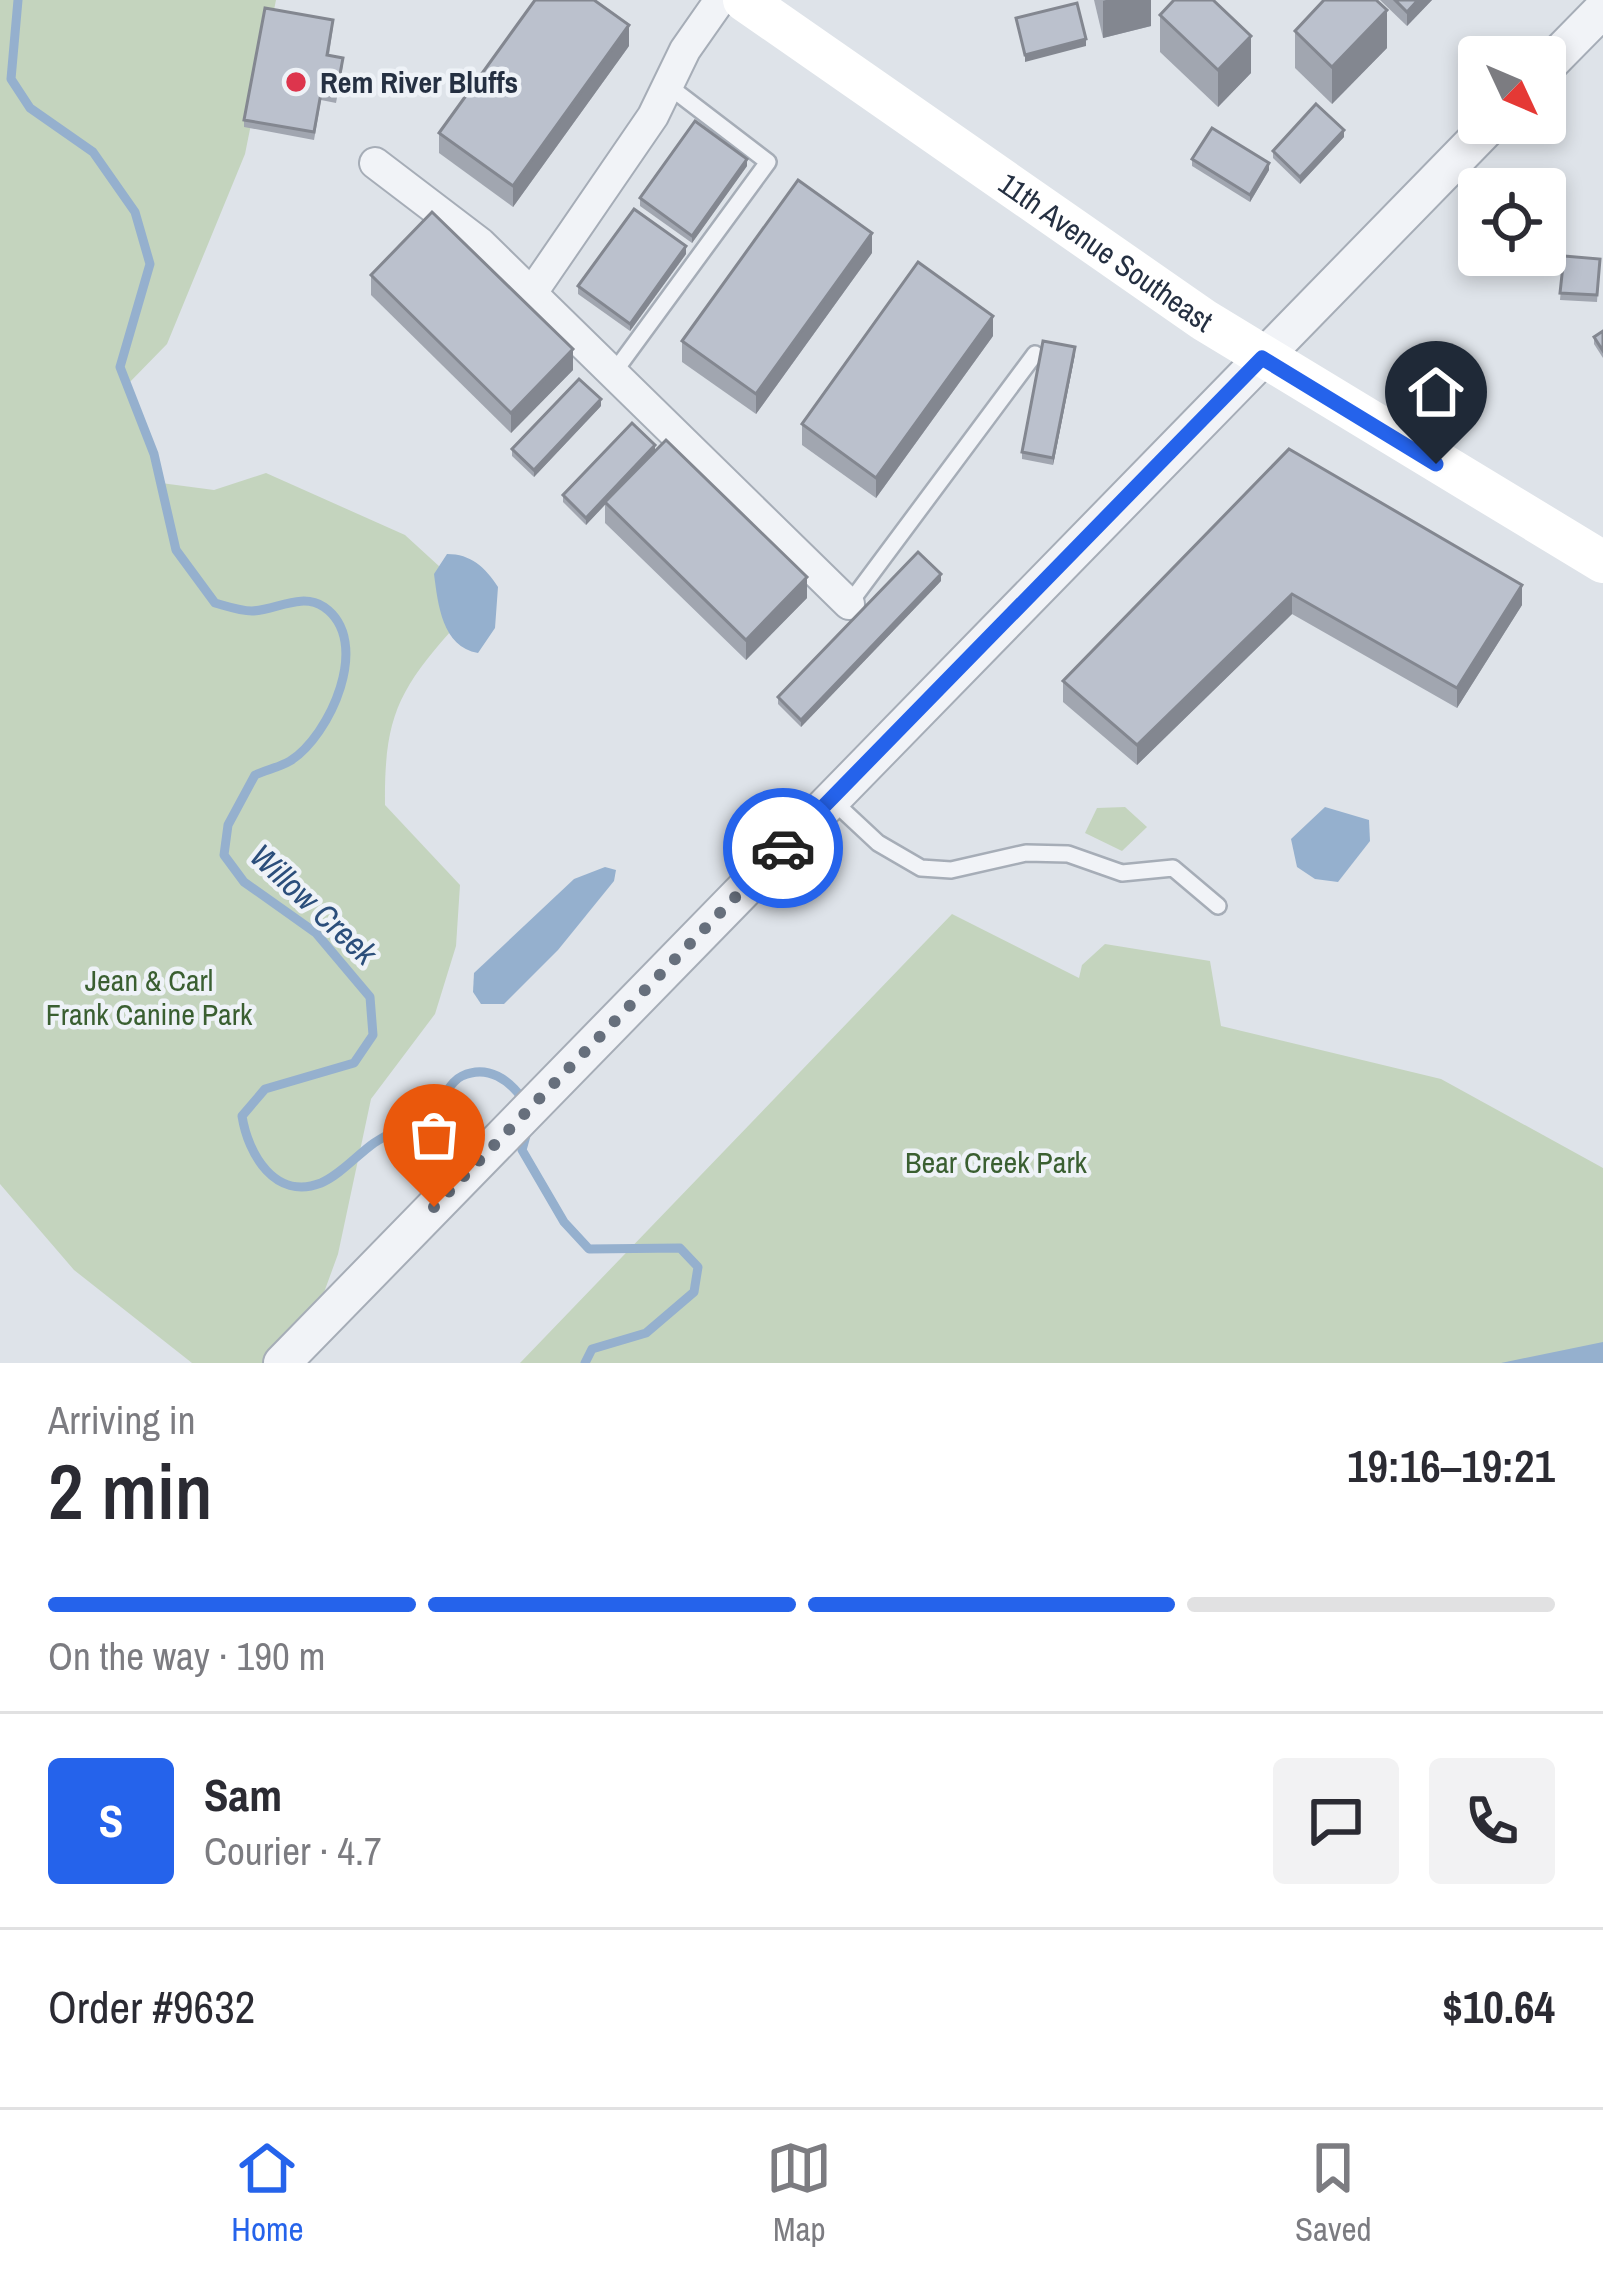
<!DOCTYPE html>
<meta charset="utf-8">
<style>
body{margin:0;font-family:"Archivo Narrow",sans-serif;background:#f2f2f3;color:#2b2b33;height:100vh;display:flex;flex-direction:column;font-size:45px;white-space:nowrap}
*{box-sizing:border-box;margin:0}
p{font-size:39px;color:#7c7c81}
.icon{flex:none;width:66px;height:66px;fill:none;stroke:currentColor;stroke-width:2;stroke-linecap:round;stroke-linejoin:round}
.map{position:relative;height:1363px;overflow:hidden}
.details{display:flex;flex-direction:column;background:#fff;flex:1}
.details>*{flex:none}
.needle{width:78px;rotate:134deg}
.tools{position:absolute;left:1458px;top:36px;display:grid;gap:24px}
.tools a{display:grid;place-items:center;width:108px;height:108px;border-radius:12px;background:#fff;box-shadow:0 6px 18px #0003;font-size:60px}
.pin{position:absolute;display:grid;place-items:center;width:102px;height:102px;color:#fff;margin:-123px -51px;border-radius:50% 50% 50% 0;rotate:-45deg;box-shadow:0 0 12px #0007}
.pin .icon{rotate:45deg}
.courier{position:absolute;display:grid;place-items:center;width:120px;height:120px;margin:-60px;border:9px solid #2563eb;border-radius:50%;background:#fff;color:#222;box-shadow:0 3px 15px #0007}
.headline em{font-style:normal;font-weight:600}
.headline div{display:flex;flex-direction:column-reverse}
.headline{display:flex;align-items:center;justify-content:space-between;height:204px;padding:0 48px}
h1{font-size:78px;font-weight:600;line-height:90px}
.bar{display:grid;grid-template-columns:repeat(4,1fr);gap:18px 12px;align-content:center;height:144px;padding:0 48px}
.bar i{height:15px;border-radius:9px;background:#e1e1e2}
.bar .on{background:#2563eb}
.bar p{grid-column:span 4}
.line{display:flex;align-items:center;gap:30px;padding:0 48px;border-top:3px solid #e1e1e2}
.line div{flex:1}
.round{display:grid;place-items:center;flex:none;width:126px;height:126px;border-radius:12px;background:#f2f2f3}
.dock{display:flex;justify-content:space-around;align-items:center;height:168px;border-top:3px solid #e1e1e2;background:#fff;font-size:33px;color:#7c7c81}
.dock a{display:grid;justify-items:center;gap:6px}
.dock .on{color:#2563eb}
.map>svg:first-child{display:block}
.green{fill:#c4d4be}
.water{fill:#95b0ce}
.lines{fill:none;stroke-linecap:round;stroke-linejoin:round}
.stream{stroke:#95b0ce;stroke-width:9}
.service-casing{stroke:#a6adb7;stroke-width:20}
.minor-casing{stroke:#a6adb7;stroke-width:34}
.tertiary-casing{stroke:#a6adb7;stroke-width:40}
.service{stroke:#f1f3f7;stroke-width:15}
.minor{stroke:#f1f3f7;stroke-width:30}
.tertiary{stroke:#f1f3f7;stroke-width:36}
.secondary{stroke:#fff;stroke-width:42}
.wall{fill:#a1a6b0}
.shaded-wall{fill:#838790}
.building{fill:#bbc1cd;stroke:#838790;stroke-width:3}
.done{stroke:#666f7c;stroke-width:12;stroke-dasharray:0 21.6}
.route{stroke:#2563eb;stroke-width:15}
.poi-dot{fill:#dd354d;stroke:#eef2f7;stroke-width:4.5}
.labels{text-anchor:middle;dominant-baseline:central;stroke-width:9;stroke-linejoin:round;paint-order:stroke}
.poi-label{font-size:30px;font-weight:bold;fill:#253042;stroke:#eef2f7;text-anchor:start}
.street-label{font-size:30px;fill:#253042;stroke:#eef2f7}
.park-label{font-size:30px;fill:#3a5f31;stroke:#eef2f7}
.water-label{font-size:33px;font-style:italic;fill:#2b4e7b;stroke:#eef2f7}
</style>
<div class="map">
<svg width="1603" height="1363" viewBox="0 0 1603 1363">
<rect width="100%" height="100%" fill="#dee3e9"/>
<g class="green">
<path d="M0 0H276L245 154 167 344 127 385 161 483 214 490 266 473 405 535 452 578 458 623C399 689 384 715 385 805L460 885 456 946 435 1014 371 1099 338 1254 310 1331 279 1363H192L74 1270 0 1184Z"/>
<path d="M1125 807 1147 827 1122 851 1085 833 1097 808Z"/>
<path d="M952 914 1079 978 1082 965 1105 944 1210 961 1221 1026 1441 1079 1603 1168V1363H520Z"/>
</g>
<g class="water">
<path d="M447 554C471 554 485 567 498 587L495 628 478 653C442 647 438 604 434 574Z"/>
<path d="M1325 807 1369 820 1370 841 1338 882 1315 879 1297 867 1291 839Z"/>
<path d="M605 867 616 870 614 881 558 950 504 1004H481L473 992 474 973 574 879Z"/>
<path d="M1603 1342V1363H1501Z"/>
</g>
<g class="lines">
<g class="stream">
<path d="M18 0 11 79 30 108 93 152 135 212 150 264 120 367 154 454 176 550 215 603C226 606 240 611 252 611 276 610 302 592 324 607 373 641 330 736 290 761 280 767 266 770 255 775L228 825 224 855 244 882 316 933 370 997 373 1035 354 1063 265 1089 242 1116C248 1154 275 1201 321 1183 340 1175 357 1155 374 1143 395 1129 418 1121 437 1103 446 1095 451 1081 462 1076 488 1064 510 1080 524 1101"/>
<path d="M527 1132 522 1150 564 1222 589 1249 680 1248 698 1267 694 1292 646 1333 592 1349 585 1363"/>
</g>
<defs>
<g id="service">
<path d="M612 375 768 162 666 84"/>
<path d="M849 604 1035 354"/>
<path d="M833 801 878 843 921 868 951 870 1026 853 1068 854 1122 873 1173 868 1218 906"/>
</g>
<g id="minor">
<path d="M375 163 480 243 849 604"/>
<path d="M531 294 653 116 685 50 720 0"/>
</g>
<g id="tertiary">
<path d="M1545 68 1603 9"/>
<path d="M282 1363 1492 123"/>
</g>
</defs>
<use href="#service" class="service-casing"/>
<use href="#minor" class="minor-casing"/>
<use href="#tertiary" class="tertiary-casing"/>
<use href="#service" class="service"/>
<use href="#minor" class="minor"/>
<use href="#tertiary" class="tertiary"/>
<path class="secondary" id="s1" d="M744 0 1204 320 1603 562"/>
</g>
<g class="wall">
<path d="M1094 0H1151V26L1103 38Z"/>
<path d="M1380 0H1432L1407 26Z"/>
<path d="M1160 15 1251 73 1218 107 1160 52Z"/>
<path d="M333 27 329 55 343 65 336 103 321 100 314 140 244 127V120Z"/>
<path d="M1295 31 1387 48 1332 104 1295 68Z"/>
<path d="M629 46 513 207 439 153V133Z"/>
<path d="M1344 137 1300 184 1273 158V151Z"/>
<path d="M1192 159 1269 170 1250 202 1192 166Z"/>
<path d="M747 166 692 243 640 206V198Z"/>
<path d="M872 253 756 414 682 362V341Z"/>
<path d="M686 254 630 331 578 294V286Z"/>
<path d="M1564 256 1600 259 1597 302 1560 300Z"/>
<path d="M371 275 573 370 511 433 371 295Z"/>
<path d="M1603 331V358L1594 344V337Z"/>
<path d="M993 336 876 498 802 445V424Z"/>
<path d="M1075 354 1053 465 1022 459V452Z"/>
<path d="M601 406 534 477 512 456V449Z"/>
<path d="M1289 449 1522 605 1457 708 1292 614 1137 765 1063 702V681Z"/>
<path d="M655 452 807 598 746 660 605 523V504L586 525 563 502V495Z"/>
<path d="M941 581 801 727 778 704V697Z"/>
</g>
<g class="shaded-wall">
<path d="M1106 0H1151V26L1103 38V1Z"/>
<path d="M1418 0H1432L1407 26V12Z"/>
<path d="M1387 10V48L1332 104V67Z"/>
<path d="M629 25V46L513 207V186Z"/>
<path d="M1251 36V73L1218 107V70Z"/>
<path d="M1086 39V46L1025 62V55Z"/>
<path d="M1344 130V137L1300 184V177Z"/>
<path d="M747 159V166L692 243V236Z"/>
<path d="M1269 163V170L1250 202V195Z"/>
<path d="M872 233V253L756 414V394Z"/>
<path d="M686 246V254L630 331V324Z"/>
<path d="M993 316V336L876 498V478Z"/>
<path d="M1075 347V354L1053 465V458Z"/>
<path d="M573 349V370L511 433V413Z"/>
<path d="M601 399V406L534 477V470Z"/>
<path d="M655 445V452L586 525V518Z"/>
<path d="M941 574V581L801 727V720Z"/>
<path d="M807 577V598L746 660V640Z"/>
<path d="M1522 585V605L1457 708V688Z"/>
<path d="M1292 594V614L1137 765V745Z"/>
</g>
<g class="building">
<path d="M535 0H594L629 25 513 186 439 133Z"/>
<path d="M1174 0H1213L1251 36 1218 70 1160 15Z"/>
<path d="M1324 0H1376L1387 10 1332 67 1295 31Z"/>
<path d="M1395 0H1418L1407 12Z"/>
<path d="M1077 3 1086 39 1025 55 1016 18Z"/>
<path d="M265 8 333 20 327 55 343 58 336 95 321 93 314 132 244 120Z"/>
<path d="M1316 104 1344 130 1300 177 1273 151Z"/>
<path d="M695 121 747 159 692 236 640 198Z"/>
<path d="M1212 128 1269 163 1250 195 1192 159Z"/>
<path d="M798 180 872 233 756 394 682 341Z"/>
<path d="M634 209 686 246 630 324 578 286Z"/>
<path d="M432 212 573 349 511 413 371 275Z"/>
<path d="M1564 256 1600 259 1597 295 1560 293Z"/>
<path d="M918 262 993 316 876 478 802 424Z"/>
<path d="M1603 331V351L1594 337Z"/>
<path d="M1043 341 1075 347 1053 458 1022 452Z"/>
<path d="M579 379 601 399 534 470 512 449Z"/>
<path d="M632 423 655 445 586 518 563 495Z"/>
<path d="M666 440 807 577 746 640 605 502Z"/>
<path d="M1289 449 1522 585 1457 688 1292 594 1137 745 1063 681Z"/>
<path d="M918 552 941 574 801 720 778 697Z"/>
</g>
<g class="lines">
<path class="done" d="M434 1207 783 848"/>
<path class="route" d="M783 848 1262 358 1436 464"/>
</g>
<circle class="poi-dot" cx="296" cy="82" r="12"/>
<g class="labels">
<g class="poi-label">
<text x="320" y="82">Rem River Bluffs</text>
</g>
<g class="street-label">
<text stroke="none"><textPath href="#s1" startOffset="441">11th Avenue Southeast</textPath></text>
</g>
<g class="park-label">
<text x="149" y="980">Jean &amp; Carl<tspan x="149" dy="34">Frank Canine Park</tspan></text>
<text x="996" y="1162">Bear Creek Park</text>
</g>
<g class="water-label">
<text transform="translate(314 904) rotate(43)">Willow Creek</text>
</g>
</g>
</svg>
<div class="tools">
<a><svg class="needle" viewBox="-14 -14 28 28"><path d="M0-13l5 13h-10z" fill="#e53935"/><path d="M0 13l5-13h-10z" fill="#7c7c81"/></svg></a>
<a><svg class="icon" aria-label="locate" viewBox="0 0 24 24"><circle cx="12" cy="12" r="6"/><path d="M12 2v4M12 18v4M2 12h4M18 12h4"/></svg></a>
</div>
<div class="pin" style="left:434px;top:1207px;background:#ea580c"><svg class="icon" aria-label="bag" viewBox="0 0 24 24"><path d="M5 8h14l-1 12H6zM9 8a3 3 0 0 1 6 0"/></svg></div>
<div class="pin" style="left:1436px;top:464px;background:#1f2937"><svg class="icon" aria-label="home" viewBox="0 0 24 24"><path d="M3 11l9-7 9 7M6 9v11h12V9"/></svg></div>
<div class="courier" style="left:783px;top:848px"><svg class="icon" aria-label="car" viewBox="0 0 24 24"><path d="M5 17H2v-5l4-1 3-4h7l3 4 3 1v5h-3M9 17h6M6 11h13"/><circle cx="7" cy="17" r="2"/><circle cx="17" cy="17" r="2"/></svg></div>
</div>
<section class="details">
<div class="headline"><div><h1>2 min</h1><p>Arriving in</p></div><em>19:16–19:21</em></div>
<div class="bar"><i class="on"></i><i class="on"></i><i class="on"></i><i></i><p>On the way · 190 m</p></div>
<div class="line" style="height:216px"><b class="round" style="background:#2563eb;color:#fff">S</b><div><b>Sam</b><p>Courier · 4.7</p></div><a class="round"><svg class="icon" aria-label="chat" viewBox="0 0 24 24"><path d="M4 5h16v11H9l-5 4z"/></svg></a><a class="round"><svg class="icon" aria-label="phone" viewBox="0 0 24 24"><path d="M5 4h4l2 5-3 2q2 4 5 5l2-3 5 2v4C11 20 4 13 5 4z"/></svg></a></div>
<div class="line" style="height:156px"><div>Order #9632</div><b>$10.64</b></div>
</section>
<nav class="dock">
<a class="on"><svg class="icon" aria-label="home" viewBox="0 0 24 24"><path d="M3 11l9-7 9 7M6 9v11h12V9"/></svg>Home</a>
<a><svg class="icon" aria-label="map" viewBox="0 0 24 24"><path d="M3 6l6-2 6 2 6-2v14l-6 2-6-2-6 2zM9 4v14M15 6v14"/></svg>Map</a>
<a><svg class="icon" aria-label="saved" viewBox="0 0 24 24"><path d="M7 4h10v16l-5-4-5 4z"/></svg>Saved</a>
</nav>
